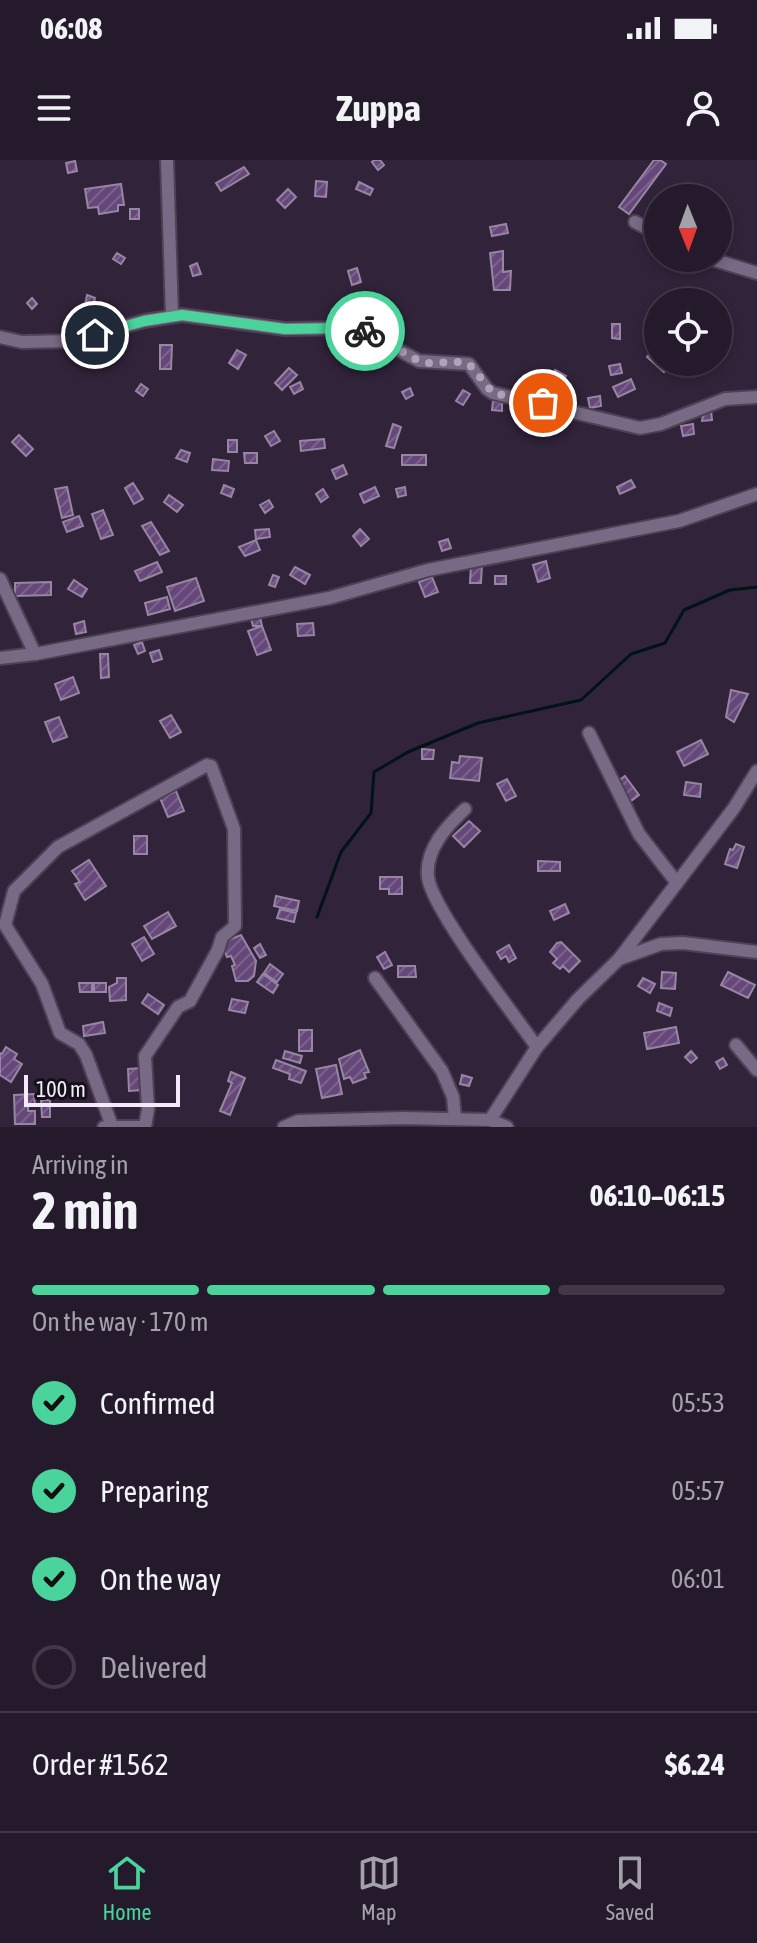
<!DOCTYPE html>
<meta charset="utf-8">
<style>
body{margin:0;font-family:"Asap Condensed",sans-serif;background:#2d2334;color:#f1f3f6;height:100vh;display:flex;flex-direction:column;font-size:30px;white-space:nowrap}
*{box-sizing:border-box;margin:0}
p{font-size:26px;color:#a3a1a9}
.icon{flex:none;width:44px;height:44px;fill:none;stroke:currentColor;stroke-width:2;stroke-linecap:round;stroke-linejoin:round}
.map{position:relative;height:967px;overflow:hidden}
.side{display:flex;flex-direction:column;background:#251a2c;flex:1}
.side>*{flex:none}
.needle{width:52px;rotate:179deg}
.buttons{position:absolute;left:644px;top:24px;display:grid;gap:16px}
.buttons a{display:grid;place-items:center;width:88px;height:88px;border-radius:50%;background:#251a2c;box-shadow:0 4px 12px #0003,0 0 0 2px #423848;font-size:40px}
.scale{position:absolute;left:24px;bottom:20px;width:156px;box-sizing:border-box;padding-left:8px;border:4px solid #f3eafa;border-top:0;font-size:22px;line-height:28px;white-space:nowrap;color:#f3eafa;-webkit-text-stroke:6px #150f19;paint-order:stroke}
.pin{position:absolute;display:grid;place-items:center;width:68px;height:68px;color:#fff;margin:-34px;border:4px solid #fff;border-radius:50%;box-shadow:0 2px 8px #0007}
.courier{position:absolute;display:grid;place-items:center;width:80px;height:80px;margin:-40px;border:6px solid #4ad49c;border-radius:50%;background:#fff;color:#222;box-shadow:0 2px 10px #0007}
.headline em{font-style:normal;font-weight:700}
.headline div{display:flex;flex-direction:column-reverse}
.headline{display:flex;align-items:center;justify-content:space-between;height:136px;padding:0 32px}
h1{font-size:52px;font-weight:700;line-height:60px}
.bar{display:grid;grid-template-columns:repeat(4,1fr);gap:12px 8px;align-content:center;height:96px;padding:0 32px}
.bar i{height:10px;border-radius:6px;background:#423848}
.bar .on{background:#4ad49c}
.bar p{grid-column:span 4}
.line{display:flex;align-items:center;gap:20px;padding:0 32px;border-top:2px solid #423848}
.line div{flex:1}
ol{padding:0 32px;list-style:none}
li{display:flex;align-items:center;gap:24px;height:88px}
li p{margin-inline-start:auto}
li .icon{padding:8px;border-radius:50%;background:#4ad49c;color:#111;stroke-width:4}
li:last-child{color:#a3a1a9}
li i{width:44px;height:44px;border:4px solid #423848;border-radius:50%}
.status{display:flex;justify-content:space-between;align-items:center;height:56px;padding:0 40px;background:#251a2c;direction:ltr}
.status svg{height:22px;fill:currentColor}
header{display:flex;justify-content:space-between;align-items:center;height:104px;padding:0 32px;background:#251a2c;font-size:36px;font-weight:700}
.tab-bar{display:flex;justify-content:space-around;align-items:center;height:112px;border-top:2px solid #423848;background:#251a2c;font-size:22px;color:#a3a1a9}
.tab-bar a{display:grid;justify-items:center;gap:4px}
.tab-bar .on{color:#4ad49c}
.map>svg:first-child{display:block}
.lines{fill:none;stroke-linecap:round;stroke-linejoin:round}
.stream{stroke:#001318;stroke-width:3}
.building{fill:url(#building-hatch);stroke:#9686a2;stroke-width:2}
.street-casing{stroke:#4d4155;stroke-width:16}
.street{stroke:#786984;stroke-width:12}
.done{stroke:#afa4b7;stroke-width:8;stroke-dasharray:0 14.4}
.route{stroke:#4ad49c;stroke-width:10}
</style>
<div class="status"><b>06:08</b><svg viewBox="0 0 49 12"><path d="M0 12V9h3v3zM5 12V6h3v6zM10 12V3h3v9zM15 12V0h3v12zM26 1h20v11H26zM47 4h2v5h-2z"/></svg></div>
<header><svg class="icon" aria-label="menu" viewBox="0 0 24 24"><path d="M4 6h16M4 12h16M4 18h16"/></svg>Zuppa<svg class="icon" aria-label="person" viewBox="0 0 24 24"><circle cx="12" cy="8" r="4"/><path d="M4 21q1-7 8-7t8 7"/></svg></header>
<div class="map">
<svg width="757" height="967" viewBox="0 0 757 967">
<defs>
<pattern id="building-hatch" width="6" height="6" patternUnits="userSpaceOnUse" patternTransform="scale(2)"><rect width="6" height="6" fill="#66477a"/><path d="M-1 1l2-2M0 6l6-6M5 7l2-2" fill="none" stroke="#7c628e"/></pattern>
</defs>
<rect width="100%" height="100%" fill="#31233a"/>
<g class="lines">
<path class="stream" d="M317 757 341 692 371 653 374 612 408 592 478 563 581 540 631 494 665 483 684 450 730 430 757 427"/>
</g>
<g class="building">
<path d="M374 0H380L384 5 378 10 372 2Z"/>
<path d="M654 0H660L666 4 629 54 619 47Z"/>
<path d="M75 1 77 11 68 13 66 3Z"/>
<path d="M244 7 249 14 221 31 216 23Z"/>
<path d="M316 21 327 22 326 37 315 36Z"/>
<path d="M359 22 373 29 370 35 356 29Z"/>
<path d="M121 24 124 45H118V51L99 54 98 47 88 48 85 29Z"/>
<path d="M288 29 296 37 285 48 277 40Z"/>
<rect x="130" y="49" width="9" height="10"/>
<path d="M506 64 508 73 492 76 490 67Z"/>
<path d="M503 91V112L511 111 510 130H494L490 93Z"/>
<path d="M117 93 125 98 121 104 113 99Z"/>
<path d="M197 103 201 114 193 116 190 106Z"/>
<path d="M357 108 361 122 352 125 348 111Z"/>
<path d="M87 135 95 138 93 147 85 145Z"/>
<path d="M32 138 37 144 32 149 27 143Z"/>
<path d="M612 164H620V179L612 178Z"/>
<path d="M160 185H172L171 209H160Z"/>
<path d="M237 190 246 195 238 209 229 203Z"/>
<path d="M653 190 658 195V202L670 205 664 212 647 197Z"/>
<path d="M620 204 622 213 611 215 609 206Z"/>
<path d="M289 208 297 215 282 230 275 223Z"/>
<path d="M555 210 566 216 559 229 548 223Z"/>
<path d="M631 219 635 229 618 237 613 227Z"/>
<path d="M300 222 303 229 294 234 290 227Z"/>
<path d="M141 224 148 229 143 236 136 231Z"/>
<path d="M410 228 413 235 406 239 402 232Z"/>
<path d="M463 230 470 234 463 245 456 241Z"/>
<path d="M600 236 601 246 590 248 588 238Z"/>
<path d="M493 241 502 242V251L492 250Z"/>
<path d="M711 250 712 260 702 261 703 254Z"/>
<path d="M393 264 401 267 394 288 386 286Z"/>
<path d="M693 264 694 274 683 276 681 266Z"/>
<path d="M274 271 280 281 271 286 265 276Z"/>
<path d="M19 275 33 289 26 296 12 282Z"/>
<path d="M324 279 325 288 301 291 300 281Z"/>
<rect x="228" y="280" width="9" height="12"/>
<path d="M181 290 190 293 187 302 176 298Z"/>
<path d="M244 293H257V303H245Z"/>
<rect x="402" y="295" width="24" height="10"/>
<path d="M213 299 229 301 228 311 212 310Z"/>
<path d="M343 305 347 314 336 319 332 310Z"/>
<path d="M631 320 635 327 620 334 617 327Z"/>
<path d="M133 323 143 339 134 344 125 328Z"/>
<path d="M224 325 234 329 231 337 221 333Z"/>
<path d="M67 327 73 355 62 358 55 329Z"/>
<path d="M375 327 379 336 364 343 360 334Z"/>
<path d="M405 327 406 335 398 337 396 329Z"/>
<path d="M323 329 328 337 321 342 316 334Z"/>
<path d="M169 335 183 345 177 352 164 342Z"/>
<path d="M269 340 273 347 265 353 260 345Z"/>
<path d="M103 350 113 375 101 379 92 354Z"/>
<path d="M79 356 83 366 67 372 63 362Z"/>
<path d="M151 362 169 391 160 395 142 366Z"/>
<path d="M269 369 270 377 256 379 255 370Z"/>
<path d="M360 369 369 379 361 386 353 376Z"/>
<path d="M448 379 451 388 442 391 439 382Z"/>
<path d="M256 380 260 390 245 396 239 387Z"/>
<path d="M546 401 550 418 538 422 533 405Z"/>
<path d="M157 402 162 412 140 421 135 411Z"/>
<path d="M471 403 482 404 481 423H470Z"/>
<path d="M295 407 310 415 305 424 290 415Z"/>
<path d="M273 415 279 417 275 427 269 425Z"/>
<rect x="495" y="416" width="11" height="8"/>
<path d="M432 417 438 432 425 437 419 422Z"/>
<path d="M196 418 204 441 175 451 167 427Z"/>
<path d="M74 420 87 429 82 437 68 429Z"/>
<path d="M51 422V435L15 436V423Z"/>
<path d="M167 437 170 449 148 455 145 443Z"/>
<path d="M259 452 262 466H253L250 455Z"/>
<path d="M84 461 86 472 76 474 74 464Z"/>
<path d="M313 463 314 475 298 476 297 464Z"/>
<path d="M262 466 271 490 257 495 248 471Z"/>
<path d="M142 482 145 491 138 494 134 485Z"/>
<path d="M159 490 162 499 153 502 150 493Z"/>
<path d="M100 494H108L109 517 101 518Z"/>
<path d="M73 517 79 533 61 540 55 524Z"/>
<path d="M731 530 748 534 734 562 726 557Z"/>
<path d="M171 555 181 572 170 578 160 561Z"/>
<path d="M59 557 67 577 53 582 45 562Z"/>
<path d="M701 580 708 594 684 606 677 592Z"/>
<path d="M422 589 434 590 433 599H422Z"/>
<path d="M460 596 482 598 479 621 450 618 452 602 459 603Z"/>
<path d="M625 616 639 635 631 641 617 622Z"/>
<path d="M507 619 516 636 506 641 497 624Z"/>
<path d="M686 622 701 624 700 637 684 635Z"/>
<path d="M176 631 184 651 168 657 160 638Z"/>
<path d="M469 661 480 671 464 687 453 676Z"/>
<rect x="134" y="676" width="13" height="18"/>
<path d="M736 684 744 687 737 708 725 704 730 689 733 690Z"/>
<path d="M89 700 106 726 85 740 75 724 80 722 72 711Z"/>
<path d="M538 701 560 702V711H538Z"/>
<path d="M380 717H402V734H389V729H380Z"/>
<path d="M276 736 299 741 297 751 274 746Z"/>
<path d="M565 744 569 753 554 760 550 751Z"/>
<path d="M280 749 296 753 294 762 277 758Z"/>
<path d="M168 752 176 766 152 779 144 766Z"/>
<path d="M241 775 256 801 254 816 248 821H236L232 806 235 805 231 796 227 797 221 783Z"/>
<path d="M144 777 154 794 142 801 132 784Z"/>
<path d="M561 782 580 801 569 812 563 806 560 809 553 803 557 799 550 792 557 783Z"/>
<path d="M260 784 266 795 260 798 254 788Z"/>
<path d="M509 785 516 798 509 802 506 796 501 799 497 792Z"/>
<path d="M385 792 392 805 384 809 377 797Z"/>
<path d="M270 804 283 814 277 822 264 813Z"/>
<path d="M398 806H415L416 817H398Z"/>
<path d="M662 812 676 813 675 829 661 828Z"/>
<path d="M728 812 755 825 748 838 721 825Z"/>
<path d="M263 814 278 825 273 833 257 822Z"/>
<path d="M117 818H126V840L110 841 109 827 117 823Z"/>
<path d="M643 818 655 824 650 833 638 826Z"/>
<path d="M79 823H92V832H80Z"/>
<rect x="94" y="823" width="12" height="9"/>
<path d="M148 834 164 845 158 854 142 843Z"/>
<path d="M232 839 248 842 245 853 229 850Z"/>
<path d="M659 843 672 848 670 856 657 851Z"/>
<path d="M103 862 105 873 84 876 83 866Z"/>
<path d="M676 867 679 883 647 889 644 873Z"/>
<rect x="299" y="870" width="13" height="21"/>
<path d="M6 887 17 894 14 899 22 904 11 922 0 915V893L2 894Z"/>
<path d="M360 890 369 912 364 913 366 918 353 923 350 917 344 919 339 899Z"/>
<path d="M285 891 302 896 300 903 283 898Z"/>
<path d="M691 891 697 898 691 903 685 897Z"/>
<path d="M723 898 727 905 720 909 716 902Z"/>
<path d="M276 900 306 911 301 923 289 919 290 914 273 908Z"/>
<path d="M336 905 342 934 322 938 316 909Z"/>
<path d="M141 908 142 930 129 931 128 909Z"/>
<path d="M231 912 245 918 230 955 220 951 232 923 228 921Z"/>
<path d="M462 915 472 918 469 926 460 924Z"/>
<path d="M34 934 35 945 28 946V951H35V964H15L14 935Z"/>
<path d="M41 940H50V957H42Z"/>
</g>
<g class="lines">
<defs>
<g id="street">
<path d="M167 0 172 156"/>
<path d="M635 62 658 74"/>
<path d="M708 98 757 113"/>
<path d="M0 177 22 182 71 181 144 161 182 155 285 169 346 168 363 171 419 201 469 204 487 229 493 233 640 268 661 264 725 239 757 237"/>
<path d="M0 419 35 494"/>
<path d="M0 498 35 494 329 438 428 410 679 361 757 334"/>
<path d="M589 573 639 674 677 723"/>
<path d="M465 649C447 666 425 689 428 717 431 748 515 856 537 887"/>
<path d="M619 799 661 784 683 783 757 792"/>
<path d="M375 818 442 911 453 937 455 958"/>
<path d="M736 885 757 910"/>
<path d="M490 960 507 967"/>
<path d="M104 967H145L148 949 145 896 178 847 190 841 218 790 222 777 235 766 234 669 211 606 207 605 58 687 14 731 5 765 42 824 60 873 79 884 86 895 112 966"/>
<path d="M284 967 298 961 403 958 490 960 537 887 578 839 619 799 734 648 757 611"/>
</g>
</defs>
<use href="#street" class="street-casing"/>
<use href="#street" class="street"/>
</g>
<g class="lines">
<path class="done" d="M365 171 419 201 427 203 461 202 469 204 493 233 543 243"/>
<path class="route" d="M95 175 144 161 182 155 285 169 346 168 365 171"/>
</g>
</svg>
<div class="buttons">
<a><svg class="needle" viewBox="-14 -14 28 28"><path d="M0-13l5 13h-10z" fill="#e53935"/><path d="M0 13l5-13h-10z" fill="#a3a1a9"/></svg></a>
<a><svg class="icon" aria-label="locate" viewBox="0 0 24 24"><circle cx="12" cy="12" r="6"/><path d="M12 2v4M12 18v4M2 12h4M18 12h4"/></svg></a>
</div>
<div class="scale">100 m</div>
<div class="pin" style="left:543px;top:243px;background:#ea580c"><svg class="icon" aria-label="bag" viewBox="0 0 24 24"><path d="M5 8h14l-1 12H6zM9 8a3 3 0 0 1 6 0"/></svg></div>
<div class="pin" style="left:95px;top:175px;background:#1f2937"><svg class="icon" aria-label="home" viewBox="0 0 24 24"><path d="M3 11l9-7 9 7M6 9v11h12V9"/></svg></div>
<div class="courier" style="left:365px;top:171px"><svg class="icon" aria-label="bike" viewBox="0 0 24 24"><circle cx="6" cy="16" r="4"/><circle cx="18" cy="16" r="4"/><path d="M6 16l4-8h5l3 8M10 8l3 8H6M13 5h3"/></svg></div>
</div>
<section class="side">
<div class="headline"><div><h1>2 min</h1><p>Arriving in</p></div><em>06:10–06:15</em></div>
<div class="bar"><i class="on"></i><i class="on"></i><i class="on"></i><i></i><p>On the way · 170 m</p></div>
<ol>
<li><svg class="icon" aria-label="check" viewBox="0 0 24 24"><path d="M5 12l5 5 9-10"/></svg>Confirmed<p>05:53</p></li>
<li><svg class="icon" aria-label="check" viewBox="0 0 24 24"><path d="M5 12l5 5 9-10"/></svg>Preparing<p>05:57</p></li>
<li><svg class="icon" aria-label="check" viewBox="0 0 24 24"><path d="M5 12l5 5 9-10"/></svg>On the way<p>06:01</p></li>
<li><i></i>Delivered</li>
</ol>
<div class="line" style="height:104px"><div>Order #1562</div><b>$6.24</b></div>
</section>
<nav class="tab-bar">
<a class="on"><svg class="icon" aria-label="home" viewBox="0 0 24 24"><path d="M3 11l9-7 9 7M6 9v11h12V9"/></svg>Home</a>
<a><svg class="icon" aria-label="map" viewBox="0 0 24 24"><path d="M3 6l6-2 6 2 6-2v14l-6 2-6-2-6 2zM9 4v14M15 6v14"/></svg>Map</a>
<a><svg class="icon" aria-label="saved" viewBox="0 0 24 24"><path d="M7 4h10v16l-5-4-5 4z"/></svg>Saved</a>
</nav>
